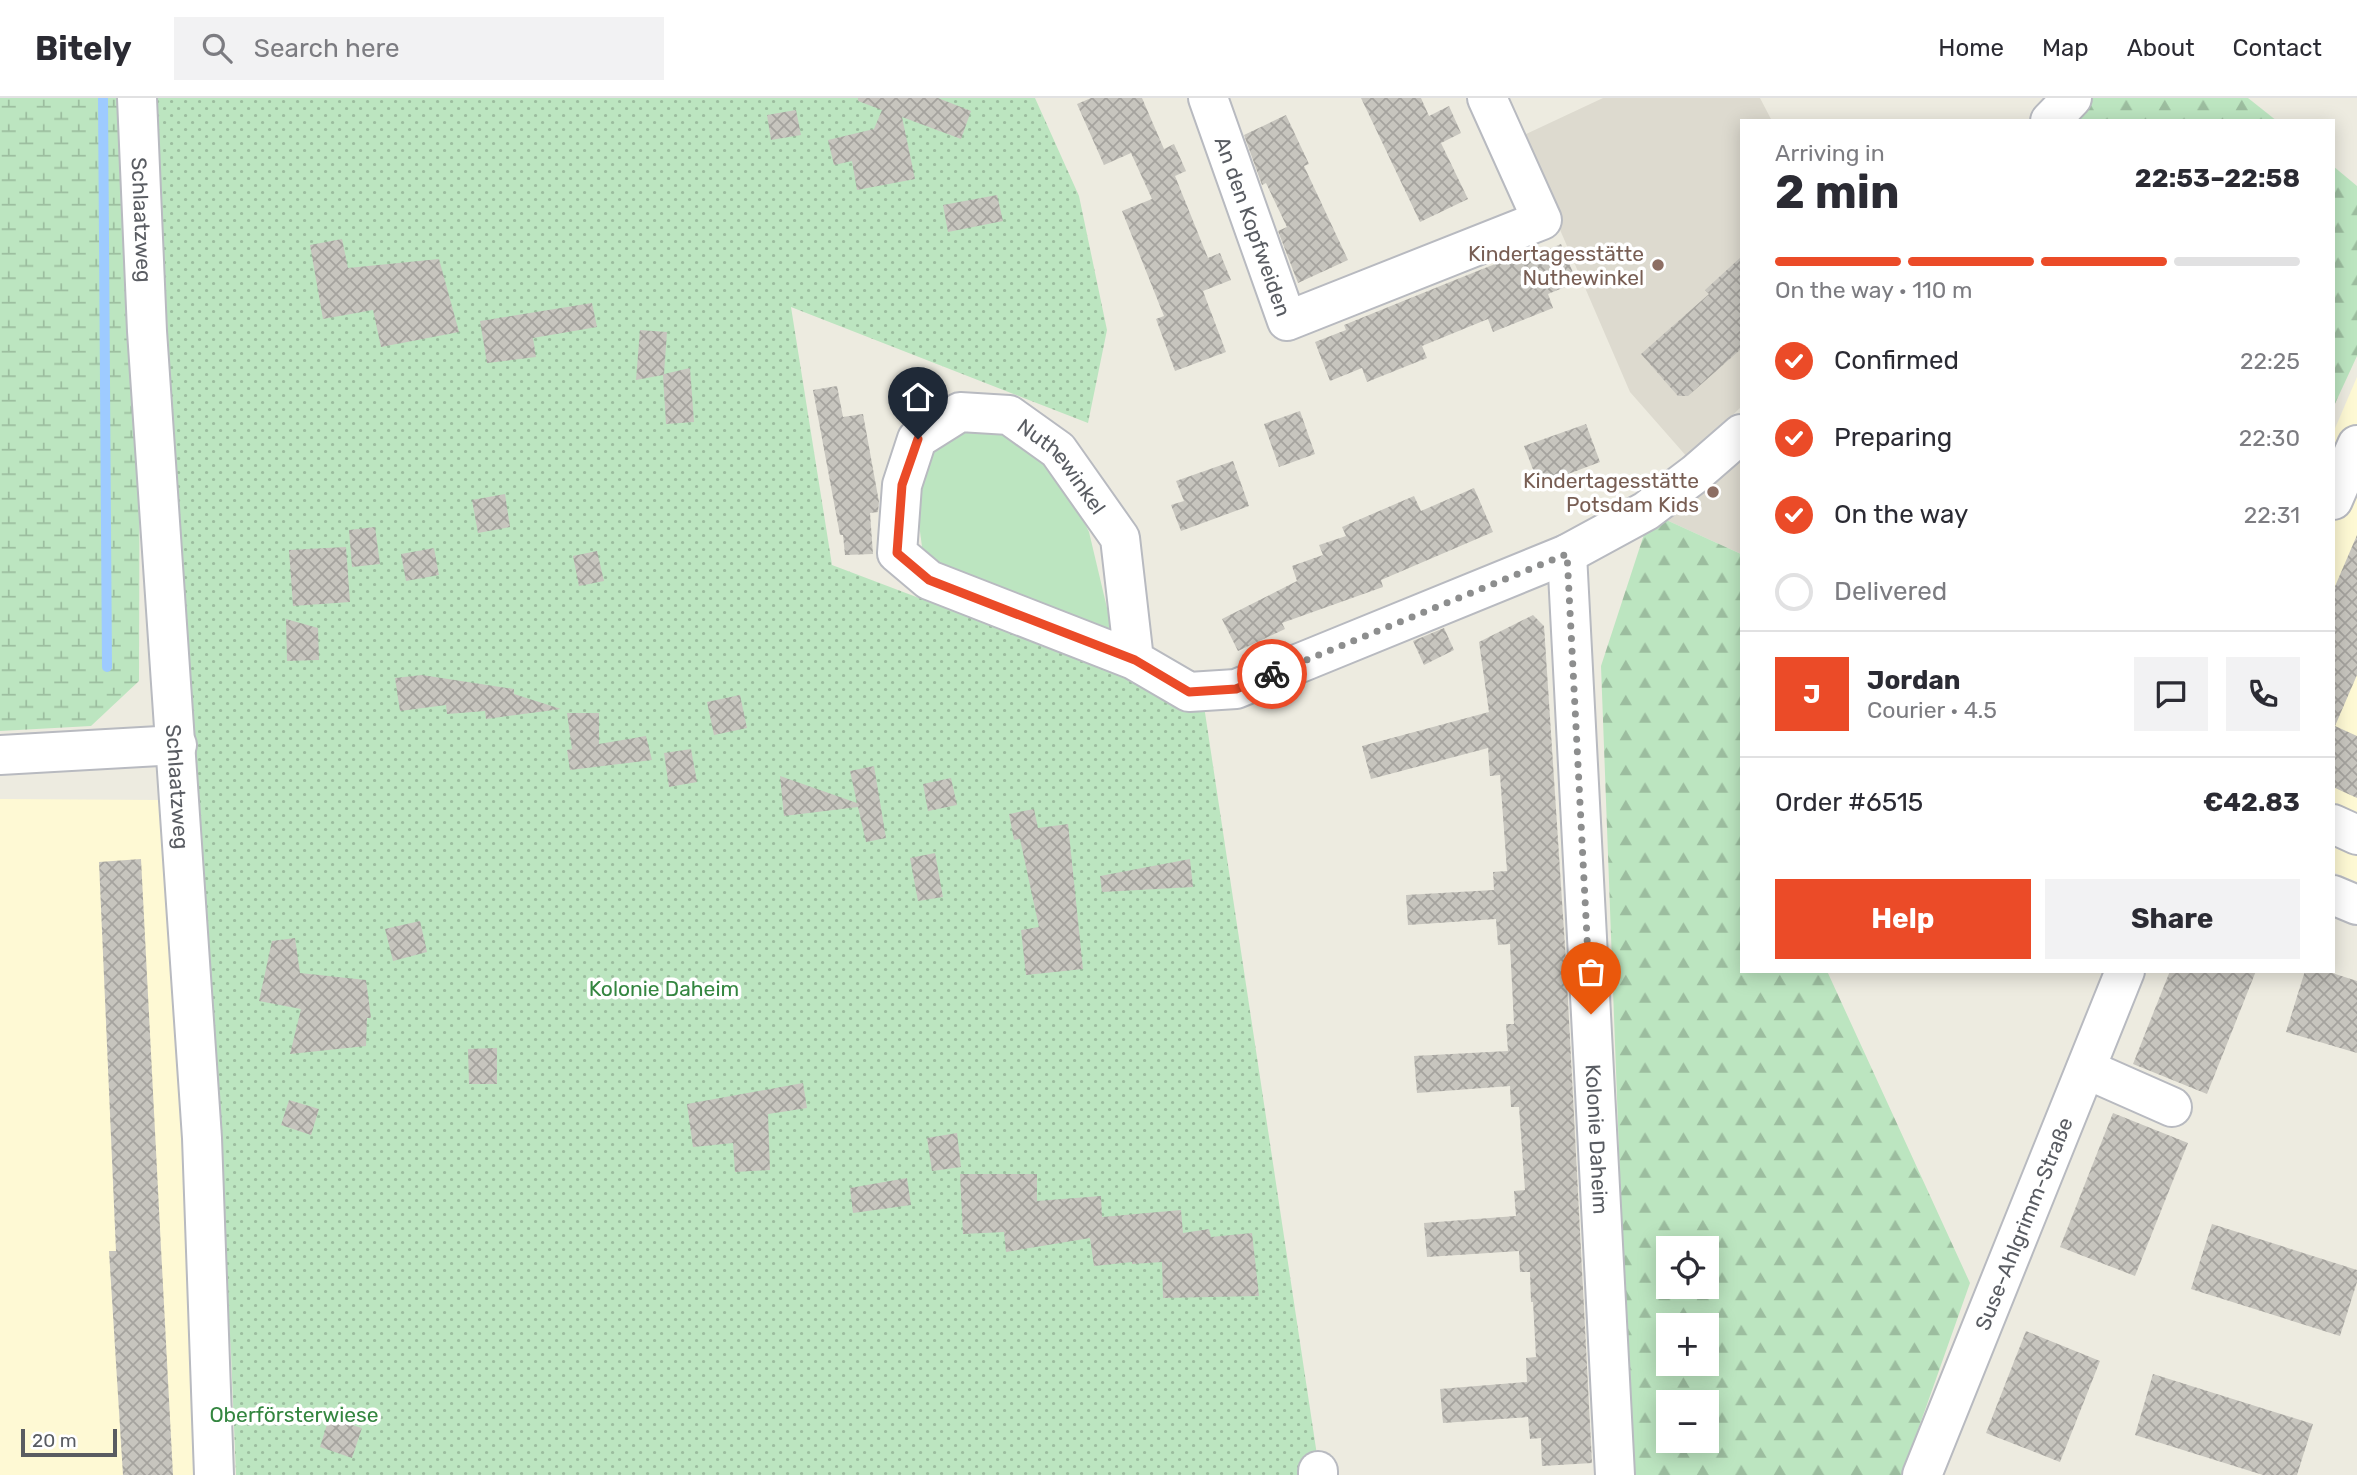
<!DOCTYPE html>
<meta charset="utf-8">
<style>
body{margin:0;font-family:Rubik,sans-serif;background:#f2f2f3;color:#2b2b33;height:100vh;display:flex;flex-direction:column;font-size:26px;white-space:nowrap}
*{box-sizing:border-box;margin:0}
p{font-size:23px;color:#7c7c81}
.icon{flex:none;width:38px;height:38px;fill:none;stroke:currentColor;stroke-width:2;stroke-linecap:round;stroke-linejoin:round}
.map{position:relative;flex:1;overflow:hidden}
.panel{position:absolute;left:1740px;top:21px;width:595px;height:854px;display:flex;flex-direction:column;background:#fff;border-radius:0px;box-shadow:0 4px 18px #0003}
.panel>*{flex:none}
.fabs{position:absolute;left:1656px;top:1138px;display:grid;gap:14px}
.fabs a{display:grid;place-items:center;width:63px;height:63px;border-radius:0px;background:#fff;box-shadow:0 4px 18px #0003;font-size:35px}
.scale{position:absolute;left:21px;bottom:18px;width:96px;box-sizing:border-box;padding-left:7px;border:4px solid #595c62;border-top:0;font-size:19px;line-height:24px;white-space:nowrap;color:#595c62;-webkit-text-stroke:5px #fff;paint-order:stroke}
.pin{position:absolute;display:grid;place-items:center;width:60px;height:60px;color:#fff;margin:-72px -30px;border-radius:50% 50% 50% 0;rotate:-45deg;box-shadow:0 0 7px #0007}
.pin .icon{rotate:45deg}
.courier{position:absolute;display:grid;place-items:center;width:70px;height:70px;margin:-35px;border:5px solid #eb4b28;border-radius:50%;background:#fff;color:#222;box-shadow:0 2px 9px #0007}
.summary em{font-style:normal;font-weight:700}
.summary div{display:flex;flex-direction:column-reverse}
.summary{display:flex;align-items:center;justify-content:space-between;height:119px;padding:0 35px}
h1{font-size:46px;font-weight:700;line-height:52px}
.bar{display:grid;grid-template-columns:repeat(4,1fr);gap:10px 7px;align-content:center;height:84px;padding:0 35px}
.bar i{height:9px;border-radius:5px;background:#e1e1e2}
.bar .on{background:#eb4b28}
.bar p{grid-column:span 4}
.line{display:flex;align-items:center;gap:18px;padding:0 35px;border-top:2px solid #e1e1e2}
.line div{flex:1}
.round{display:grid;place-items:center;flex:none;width:74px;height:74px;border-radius:0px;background:#f2f2f3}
ol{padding:0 35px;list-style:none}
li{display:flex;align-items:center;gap:21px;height:77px}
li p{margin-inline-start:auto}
li .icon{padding:7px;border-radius:50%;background:#eb4b28;color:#fff;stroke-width:4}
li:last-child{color:#7c7c81}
li i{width:38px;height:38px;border:4px solid #e1e1e2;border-radius:50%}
.action{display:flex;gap:14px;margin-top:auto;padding:14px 35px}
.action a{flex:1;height:80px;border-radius:0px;background:#eb4b28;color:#fff;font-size:28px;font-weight:700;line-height:80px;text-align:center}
.action a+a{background:#f2f2f3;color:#2b2b33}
header{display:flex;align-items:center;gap:42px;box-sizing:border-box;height:98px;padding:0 35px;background:#fff;border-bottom:2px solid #e1e1e2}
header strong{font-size:33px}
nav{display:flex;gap:38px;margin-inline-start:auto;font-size:24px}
.search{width:490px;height:63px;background:#f2f2f3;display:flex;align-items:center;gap:18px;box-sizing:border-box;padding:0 24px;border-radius:0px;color:#7c7c81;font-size:26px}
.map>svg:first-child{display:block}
.commercial{fill:#fef9d4}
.education{fill:#dddacf}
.grass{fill:#bce5c0}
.forest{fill:url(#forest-firs);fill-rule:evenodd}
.wetland{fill:url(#wetland-marsh)}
.park{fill:url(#park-dots)}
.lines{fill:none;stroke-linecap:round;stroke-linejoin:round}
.stream{stroke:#9ecbff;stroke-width:10}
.building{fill:url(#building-cross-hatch)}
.minor-casing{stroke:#b8bac0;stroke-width:42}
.minor{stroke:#fff;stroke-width:38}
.done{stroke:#8d8e8e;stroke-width:7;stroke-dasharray:0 12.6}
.route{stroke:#eb4b28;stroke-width:9}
.education-dot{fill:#8d6e63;stroke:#fff;stroke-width:2.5}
.labels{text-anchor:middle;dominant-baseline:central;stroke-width:7;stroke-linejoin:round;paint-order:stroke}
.street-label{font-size:21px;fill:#595c62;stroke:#fff}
.education-label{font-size:21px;fill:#785e54;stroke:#fff;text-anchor:end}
.park-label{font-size:21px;fill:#348640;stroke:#fff}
</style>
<header>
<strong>Bitely</strong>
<div class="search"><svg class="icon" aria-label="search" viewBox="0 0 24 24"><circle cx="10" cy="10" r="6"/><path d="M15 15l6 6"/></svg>Search here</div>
<nav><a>Home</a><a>Map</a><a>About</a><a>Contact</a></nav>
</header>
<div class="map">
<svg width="2357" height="1377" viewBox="0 0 2357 1377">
<defs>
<pattern id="forest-firs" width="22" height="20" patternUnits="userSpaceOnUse" patternTransform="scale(1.75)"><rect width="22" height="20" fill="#bce5c0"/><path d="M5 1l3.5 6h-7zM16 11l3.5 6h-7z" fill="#9cbd9f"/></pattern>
<pattern id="wetland-marsh" width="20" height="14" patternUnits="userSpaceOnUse" patternTransform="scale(1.75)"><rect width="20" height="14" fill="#bce5c0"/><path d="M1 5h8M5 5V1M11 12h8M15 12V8" fill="none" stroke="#9cbd9f"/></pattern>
<pattern id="park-dots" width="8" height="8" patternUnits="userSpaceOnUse" patternTransform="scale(1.75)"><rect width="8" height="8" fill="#bce5c0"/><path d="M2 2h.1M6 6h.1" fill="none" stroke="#9cbd9f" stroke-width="1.8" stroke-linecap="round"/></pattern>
<pattern id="building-cross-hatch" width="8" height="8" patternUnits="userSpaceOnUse" patternTransform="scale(1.75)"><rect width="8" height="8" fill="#c7c5be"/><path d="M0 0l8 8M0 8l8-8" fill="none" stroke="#a5a39e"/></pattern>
</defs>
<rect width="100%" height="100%" fill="#edebe0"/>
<g class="commercial">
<path d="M2357 279V784L2333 774V335Z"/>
<path d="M0 701 164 702 199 1377H0Z"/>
</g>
<g class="education">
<path d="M1603 0H1760L1772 23H1741V309L1688 360 1630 294 1520 39Z"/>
<path d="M1741 347V456L1651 415Z"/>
</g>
<path class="grass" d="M964 330 1004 332 1057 369 1089 434 1112 531 1060 522 952 480 922 449 915 394 924 357Z"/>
<g class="forest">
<path d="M2074 0H2248L2277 23H2050Z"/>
<path d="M2333 68 2357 88V258L2333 310Z"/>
<path d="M1651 415 1741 456V873H1827L1970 1185 1902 1377H1631L1601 568ZM1668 1150H1706V1188H1668ZM1668 1227H1706V1265H1668ZM1668 1304H1706V1342H1668Z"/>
</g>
<path class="wetland" d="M0 0H129L140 224 139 583 91 628 0 633Z"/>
<path class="park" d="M156 0H1035L1079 98 1107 232 1088 325 791 209 832 467 1204 608 1320 1377H236L231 1255 184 557Z"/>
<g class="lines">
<path class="stream" d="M103 0 107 569"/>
</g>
<g class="building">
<path d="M858 0H938L971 13 961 41 902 19 915 81 857 92 852 63 834 67 828 42 874 31 882 12 858 3Z"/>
<path d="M1091 0H1142L1164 51 1174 46 1186 73 1175 78 1208 160 1220 155 1231 182 1203 193 1226 254 1175 273 1156 221 1164 218 1122 113 1152 101 1131 55 1104 67 1077 6Z"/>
<path d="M1361 0H1421L1429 18 1449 8 1461 35 1441 45 1468 101 1420 124Z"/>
<path d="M796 12 801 37 771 42 767 17Z"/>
<path d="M1286 17 1309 66 1304 68 1348 162 1298 185 1278 133 1287 129 1266 85 1262 87 1244 37Z"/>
<path d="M997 97 1003 123 948 134 943 107Z"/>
<path d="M342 141 348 170 439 161 459 234 381 249 373 212 323 221 310 147Z"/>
<path d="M1561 146 1577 184 1548 196 1553 210 1493 234 1488 221 1422 248 1427 260 1367 284 1362 270 1330 283 1315 244 1346 232 1344 227 1450 184 1530 152 1532 158Z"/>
<path d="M1741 159V251L1688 298H1678L1641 256 1709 196 1705 192Z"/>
<path d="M592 205 597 229 533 240 536 259 487 265 480 223Z"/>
<path d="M640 232 667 234 664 276 690 270 694 324 666 326 663 277 636 282Z"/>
<path d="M837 288 843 319 863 316 879 404 878 414 870 415 873 456 845 457 843 437H840L813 292Z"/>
<path d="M1300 313 1315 356 1279 369 1264 326Z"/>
<path d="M1586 326 1600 364 1539 387 1524 348Z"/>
<path d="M1233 363 1249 408 1181 433 1171 407 1184 403 1176 383Z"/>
<path d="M1474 390 1493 434 1381 482 1383 489 1282 525 1285 531 1238 553 1222 521 1297 483 1292 468 1323 457 1319 447 1346 438 1342 429 1414 398 1421 413Z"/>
<path d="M505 396 510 429 478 435 472 402Z"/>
<path d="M375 429 380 466 352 469 349 432Z"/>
<path d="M2357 437V577L2335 628 2357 638V700L2333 689V493Z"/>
<path d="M346 449 350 504 293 508 289 452Z"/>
<path d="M434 450 439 477 406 483 401 456Z"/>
<path d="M597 453 604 483 579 488 573 458Z"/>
<path d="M1533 517 1544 528 1566 864 1592 1365 1542 1368 1541 1340 1530 1341 1528 1319 1443 1325 1440 1291 1527 1284 1526 1260 1536 1259 1533 1204H1531L1530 1174H1520L1519 1153 1427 1159 1424 1125 1516 1118 1514 1093 1525 1092 1519 1009H1511L1510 988 1417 995 1414 958 1508 953 1506 926H1514L1510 846 1498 847 1496 821 1408 827 1406 797 1494 792 1493 774 1507 773 1500 677 1490 678 1488 650 1371 681 1362 648 1489 614 1479 544Z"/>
<path d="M286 521 318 530 319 562 287 563Z"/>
<path d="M1444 530 1454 552 1424 567 1413 543Z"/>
<path d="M422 577 514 591V596L561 611 486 621 485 613 447 616 446 607 400 613 395 580Z"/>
<path d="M740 597 747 630 714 637 707 604Z"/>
<path d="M567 615H599V646L646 638 652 662 570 672 567 652 572 651Z"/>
<path d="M691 651 697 684 669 689 664 655Z"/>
<path d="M874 668 886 740 866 744 858 709 784 718 780 678 857 705 850 673Z"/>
<path d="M951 680 957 707 928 713 923 686Z"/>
<path d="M1034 711 1038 730 1068 726 1083 871 1026 877 1021 832 1039 829 1020 741 1014 742 1009 716Z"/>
<path d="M935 755 943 799 918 803 910 760Z"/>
<path d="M141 761 161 1150 173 1377H123L109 1153H116L99 764Z"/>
<path d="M1190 761 1193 789 1102 794 1100 778Z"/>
<path d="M420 823 427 854 393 863 385 831Z"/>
<path d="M295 840 300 875 366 882 371 920H367L366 948 290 956 301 911 259 903 272 843Z"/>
<path d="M2170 873H2256L2207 996 2133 966Z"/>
<path d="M2305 873H2326L2357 883V955L2286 934Z"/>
<path d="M497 950V986H469L468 951Z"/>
<path d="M803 985 807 1010 768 1016 770 1072 735 1074 733 1045 693 1049 687 1006Z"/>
<path d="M289 1002 319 1011 311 1037 281 1027Z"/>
<path d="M2113 1015 2188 1045 2135 1178 2060 1149Z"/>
<path d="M957 1035 961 1069 932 1073 927 1040Z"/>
<path d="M960 1076H1037V1103L1101 1098 1102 1119 1181 1112 1183 1135 1209 1131 1211 1139 1252 1135 1259 1198 1163 1200 1162 1164 1132 1166V1164L1094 1168 1090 1140 1006 1154 1004 1134 963 1136Z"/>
<path d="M907 1080 911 1107 853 1115 850 1090Z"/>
<path d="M2212 1126 2357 1172V1184L2340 1238 2191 1191Z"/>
<path d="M2026 1233 2100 1263 2060 1364 1986 1335Z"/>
<path d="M2153 1276 2313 1326 2297 1377H2263L2135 1337Z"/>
<path d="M329 1320 362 1330 352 1360 320 1349Z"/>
</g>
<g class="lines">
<defs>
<g id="minor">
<path id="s1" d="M137 0 147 233 202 1040 214 1377"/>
<path id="s2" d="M1208 0 1287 223 1542 122 1487 0"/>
<path d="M2050 23 2072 0"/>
<path d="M2333 402 2357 347"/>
<path id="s3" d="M1567 456 1615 1377"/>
<path id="s4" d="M1134 562 929 482 897 455 902 387 917 341 960 314 1009 317 1058 352 1120 440 1134 562 1189 594 1236 591 1567 456 1646 413 1695 376 1741 336"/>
<path d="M0 657 177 647"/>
<path d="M2333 726 2357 737"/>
<path d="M2333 797 2357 807"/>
<path d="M2086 971 2172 1009"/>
<path d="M1318 1373V1377"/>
<path id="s5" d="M1922 1377 2125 873"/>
</g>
</defs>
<use href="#minor" class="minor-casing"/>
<use href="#minor" class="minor"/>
</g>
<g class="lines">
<path class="done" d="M1272 576 1567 456 1591 916"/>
<path class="route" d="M918 341 902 387 897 455 929 482 1135 562 1189 594 1236 591 1272 576"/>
</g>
<g class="education-dot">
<circle cx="1658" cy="167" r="7"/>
<circle cx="1713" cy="394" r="7"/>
</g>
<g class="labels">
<g class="street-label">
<text stroke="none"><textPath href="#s1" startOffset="122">Schlaatzweg</textPath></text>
<text stroke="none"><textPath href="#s2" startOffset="136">An den Kopfweiden</textPath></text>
<text stroke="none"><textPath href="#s4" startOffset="553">Nuthewinkel</textPath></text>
<text stroke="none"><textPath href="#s1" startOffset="690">Schlaatzweg</textPath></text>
<text stroke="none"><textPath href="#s3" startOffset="586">Kolonie Daheim</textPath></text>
<text stroke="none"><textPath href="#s5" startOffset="271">Suse-Ahlgrimm-Straße</textPath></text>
</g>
<g class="education-label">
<text x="1644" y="155">Kindertagesstätte<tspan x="1644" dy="24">Nuthewinkel</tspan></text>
<text x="1699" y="382">Kindertagesstätte<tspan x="1699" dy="24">Potsdam Kids</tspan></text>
</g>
<g class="park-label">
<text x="664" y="890">Kolonie Daheim</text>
<text x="294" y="1316">Oberförsterwiese</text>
</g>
</g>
</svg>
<div class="fabs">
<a><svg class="icon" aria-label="locate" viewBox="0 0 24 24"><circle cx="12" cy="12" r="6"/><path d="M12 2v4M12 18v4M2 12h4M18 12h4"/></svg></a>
<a>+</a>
<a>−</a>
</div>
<div class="scale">20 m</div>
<div class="pin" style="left:1591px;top:916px;background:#ea580c"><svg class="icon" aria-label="bag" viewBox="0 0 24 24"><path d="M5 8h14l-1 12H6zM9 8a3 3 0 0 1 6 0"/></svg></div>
<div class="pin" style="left:918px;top:341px;background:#1f2937"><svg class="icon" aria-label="home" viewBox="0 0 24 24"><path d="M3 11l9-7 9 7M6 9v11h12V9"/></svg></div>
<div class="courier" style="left:1272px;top:576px"><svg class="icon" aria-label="bike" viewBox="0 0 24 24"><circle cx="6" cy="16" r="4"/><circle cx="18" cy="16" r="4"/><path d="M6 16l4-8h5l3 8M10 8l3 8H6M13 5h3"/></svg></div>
<section class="panel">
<div class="summary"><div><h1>2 min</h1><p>Arriving in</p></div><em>22:53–22:58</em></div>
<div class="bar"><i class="on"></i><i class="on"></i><i class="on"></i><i></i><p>On the way · 110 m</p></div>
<ol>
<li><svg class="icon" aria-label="check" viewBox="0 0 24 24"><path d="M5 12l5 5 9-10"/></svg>Confirmed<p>22:25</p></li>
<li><svg class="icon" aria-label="check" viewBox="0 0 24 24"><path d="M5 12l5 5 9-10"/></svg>Preparing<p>22:30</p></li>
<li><svg class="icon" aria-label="check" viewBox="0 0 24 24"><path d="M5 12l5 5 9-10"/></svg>On the way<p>22:31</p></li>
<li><i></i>Delivered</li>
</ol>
<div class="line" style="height:126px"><b class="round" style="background:#eb4b28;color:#fff">J</b><div><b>Jordan</b><p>Courier · 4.5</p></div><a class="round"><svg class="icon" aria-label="chat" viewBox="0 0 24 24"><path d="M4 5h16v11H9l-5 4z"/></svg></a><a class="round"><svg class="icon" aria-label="phone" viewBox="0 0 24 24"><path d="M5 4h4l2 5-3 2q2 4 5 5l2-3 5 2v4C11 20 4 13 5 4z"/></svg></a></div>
<div class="line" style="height:91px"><div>Order #6515</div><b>€42.83</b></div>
<div class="action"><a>Help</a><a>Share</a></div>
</section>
</div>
